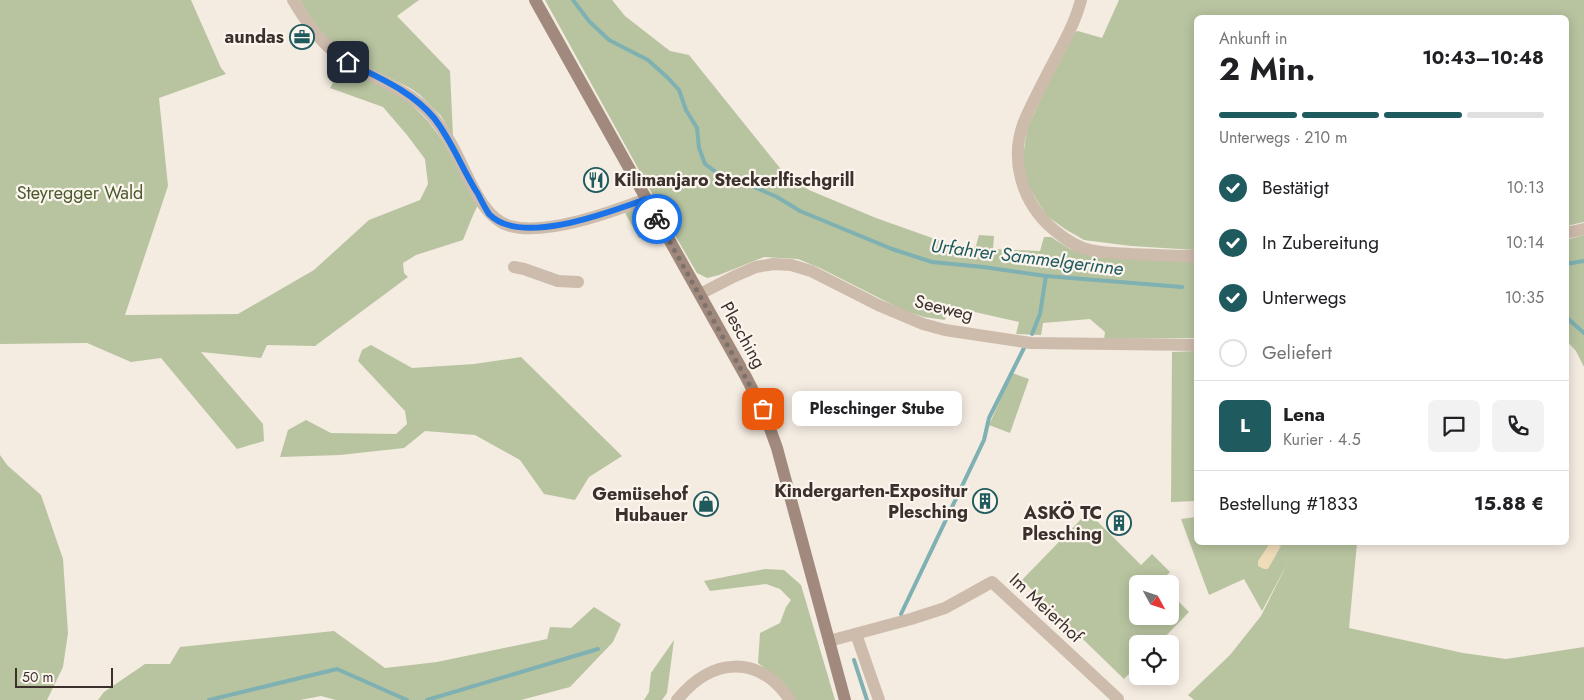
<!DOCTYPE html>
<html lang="de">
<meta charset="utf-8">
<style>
body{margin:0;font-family:Jost,sans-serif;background:#f2f2f2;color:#202124;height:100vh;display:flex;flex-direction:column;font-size:19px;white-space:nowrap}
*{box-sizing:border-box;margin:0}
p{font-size:16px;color:#757577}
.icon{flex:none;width:28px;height:28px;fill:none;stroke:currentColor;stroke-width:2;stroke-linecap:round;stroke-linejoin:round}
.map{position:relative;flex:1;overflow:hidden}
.details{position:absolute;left:1194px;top:15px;width:375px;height:530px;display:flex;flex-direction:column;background:#fff;border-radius:8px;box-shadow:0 2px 12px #0003}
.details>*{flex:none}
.needle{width:32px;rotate:130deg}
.tools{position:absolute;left:1129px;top:575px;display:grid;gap:10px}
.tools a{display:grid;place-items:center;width:50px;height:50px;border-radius:8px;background:#fff;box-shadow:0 2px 12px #0003;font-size:25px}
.scale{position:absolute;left:15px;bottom:12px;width:98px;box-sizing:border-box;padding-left:5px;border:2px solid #3b302b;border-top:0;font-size:14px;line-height:18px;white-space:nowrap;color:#3b302b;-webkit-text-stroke:4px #fbf5ee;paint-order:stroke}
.pin{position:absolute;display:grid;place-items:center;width:42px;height:42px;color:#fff;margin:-21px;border-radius:10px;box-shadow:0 2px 8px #0006}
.courier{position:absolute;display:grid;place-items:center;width:50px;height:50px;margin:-25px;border:4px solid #1a73e8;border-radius:50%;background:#fff;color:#222;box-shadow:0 1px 6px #0007}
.bubble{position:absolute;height:35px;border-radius:8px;background:#fff;box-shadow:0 2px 12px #0003;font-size:16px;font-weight:700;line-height:35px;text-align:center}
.headline em{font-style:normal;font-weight:700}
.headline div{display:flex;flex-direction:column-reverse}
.headline{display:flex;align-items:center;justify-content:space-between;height:85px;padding:0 25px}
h1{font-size:32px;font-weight:700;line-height:38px}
.bar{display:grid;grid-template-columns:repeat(4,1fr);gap:8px 5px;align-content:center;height:60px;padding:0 25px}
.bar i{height:6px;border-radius:4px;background:#e0e0e0}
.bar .on{background:#1f5a5e}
.bar p{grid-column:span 4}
.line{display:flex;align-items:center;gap:12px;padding:0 25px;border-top:1px solid #e0e0e0}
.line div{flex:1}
.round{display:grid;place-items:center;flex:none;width:52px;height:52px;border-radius:8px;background:#f2f2f2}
ol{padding:0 25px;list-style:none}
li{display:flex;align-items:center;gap:15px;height:55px}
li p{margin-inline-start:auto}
li .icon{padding:5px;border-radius:50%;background:#1f5a5e;color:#fff;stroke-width:4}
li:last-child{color:#757577}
li i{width:28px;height:28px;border:2px solid #e0e0e0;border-radius:50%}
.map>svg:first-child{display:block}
.green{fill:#b8c4a0}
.sand{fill:#efdcb8}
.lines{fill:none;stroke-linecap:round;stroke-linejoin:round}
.stream{stroke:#7fb0b2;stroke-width:4}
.minor{stroke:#cdbbac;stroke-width:12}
.secondary{stroke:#a18a7d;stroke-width:12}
.done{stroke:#7c716b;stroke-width:5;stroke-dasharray:0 9}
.route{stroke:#1a73e8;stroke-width:6}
.labels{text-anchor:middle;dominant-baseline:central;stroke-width:4.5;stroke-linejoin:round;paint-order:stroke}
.poi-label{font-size:18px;font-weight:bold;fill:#3b302b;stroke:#fbf5ee;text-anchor:end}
.park-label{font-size:18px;fill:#4a5a2e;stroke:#fbf5ee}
.street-label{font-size:18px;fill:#3b302b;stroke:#fbf5ee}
.water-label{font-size:19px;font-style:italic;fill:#1f5a5e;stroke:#fbf5ee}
</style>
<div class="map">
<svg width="1584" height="700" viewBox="0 0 1584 700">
<rect width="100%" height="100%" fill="#f4ebe1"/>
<g class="green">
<path d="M0 0H191L221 68 226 74 159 98 168 186 125 315 238 314 314 270 369 220 420 200 428 184 425 159 407 135 383 107 330 88 343 65 407 100 428 121 443 141 478 205C472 216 468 228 463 240L416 255 403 263 404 273 408 277 315 346 267 345 261 358 201 352 263 424 264 441 237 449 161 358 131 362 87 343 0 344Z"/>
<path d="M300 0H419L397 16 450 71 453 136 441 116 420 95 410 88 367 67 330 41 316 26Z"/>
<path d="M545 0H612L625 16 670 51 689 55 780 168 809 190 876 218 966 250 976 246 979 235 994 236 993 249 1040 251 1044 237H1051L1070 249 1094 257 1196 260V338L1104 339 1105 332 1090 319 1043 323 1041 335 1016 334 1019 322 948 306 945 320 924 317 903 310 820 268 798 259 764 257 719 275 707 278 697 273 676 237Z"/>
<path d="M1119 0H1584V222L1566 226V18H1196V250L1131 246 1084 240 1065 229 1047 216 1036 199 1026 182 1023 157 1027 129 1071 34 1078 31 1102 38Z"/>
<path d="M638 208 653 236 639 238 625 213Z"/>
<path d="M1584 235V367L1576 351 1566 340V240Z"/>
<path d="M371 345 412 368 474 364 521 357 622 456 589 477 575 500 544 494 520 460 475 435 425 431 404 448 340 455 280 457 288 430 306 420 331 433 396 434 407 424 405 411 358 361 362 350Z"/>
<path d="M1196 351V501L1171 502 1172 352Z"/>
<path d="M1012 373 1029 379 1010 433 989 425Z"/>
<path d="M0 455 7 465 41 495 63 559 68 633 63 667 47 700H0Z"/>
<path d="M1088 512 1141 565 1152 554 1170 572 1160 582 1161 584H1138V616H1170V593L1189 612 1158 644H1138L1137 665 1124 679 1022 580Z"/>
<path d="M1196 517V542L1357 543 1349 628 1463 653 1506 659 1584 647V700H1194L1188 695 1230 655 1261 616 1288 562 1262 611 1244 579 1209 595 1181 519Z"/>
<path d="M765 569 784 570 801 585 835 700H796L782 681 758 663 760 633 780 623 786 607 791 600 780 589 766 584 710 591 704 581Z"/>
<path d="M594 607 621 624 613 642 570 687 521 700H336L321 696 300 700H98L104 692 145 664H170L180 647 334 631 385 668 437 662 547 639 550 627 571 628Z"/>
<path d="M674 640 667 693 662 700H644L649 692 651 673Z"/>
</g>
<path class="sand" d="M1270 543 1281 546 1268 569H1264L1258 566V561Z"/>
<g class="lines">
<g class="stream">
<path d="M573 0 589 21 609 40 648 60 669 79 679 90 686 110 697 128 699 148 705 164 724 178 743 182 777 197 800 211 892 249 932 262 983 267 1046 276 1182 287"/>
<path d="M1566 264 1584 261"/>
<path d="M1566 317 1584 333"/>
<path d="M1032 334 1040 314 1046 276"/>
<path d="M901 614 984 440 989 418 1024 348"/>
<path d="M854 660 867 700"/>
<path d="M209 700 337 669 407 700"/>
<path d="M427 700 598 649"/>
</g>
<g class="minor">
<path d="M293 0C306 21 318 40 338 55 369 79 407 86 433 117 442 128 451 142 457 155 469 178 483 219 510 226 547 236 611 212 646 199"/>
<path d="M1081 0C1077 16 1070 31 1062 46 1050 69 1037 93 1026 117 1008 157 1021 202 1054 230 1065 239 1076 247 1090 250 1104 253 1118 253 1132 254 1153 255 1175 256 1196 256"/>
<path d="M1566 233 1584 229"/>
<path d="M514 267 524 269 558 281 578 282"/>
<path d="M700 294 735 276 756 267 774 264 791 265 811 271 878 305 923 324 945 330 1031 343 1196 345"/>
<path d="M856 634 879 700"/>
<path d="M829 641 911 619 945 608 992 582 1118 699"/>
<path d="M677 700C711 658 758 653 790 700"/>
</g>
<path class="secondary" d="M535 0 746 377 764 412 777 448 845 700"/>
</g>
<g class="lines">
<path class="done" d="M657 219 763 409"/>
<path class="route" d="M348 62C377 77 412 91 434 118 452 141 462 169 478 194 481 200 485 208 489 214 520 247 610 212 646 199L657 219"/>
</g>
<defs>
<symbol id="office-ring" viewBox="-11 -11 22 22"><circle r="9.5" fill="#fbf5ee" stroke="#1f5a5e" stroke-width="1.5"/><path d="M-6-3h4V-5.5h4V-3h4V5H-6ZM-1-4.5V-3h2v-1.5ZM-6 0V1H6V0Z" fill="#1f5a5e"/></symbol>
<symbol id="restaurant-ring" viewBox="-11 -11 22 22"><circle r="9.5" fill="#fbf5ee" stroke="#1f5a5e" stroke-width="1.5"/><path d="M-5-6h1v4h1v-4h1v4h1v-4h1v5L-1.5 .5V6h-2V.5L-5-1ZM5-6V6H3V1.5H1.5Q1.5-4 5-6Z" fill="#1f5a5e"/></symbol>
<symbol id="building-ring" viewBox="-11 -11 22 22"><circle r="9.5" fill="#fbf5ee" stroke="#1f5a5e" stroke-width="1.5"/><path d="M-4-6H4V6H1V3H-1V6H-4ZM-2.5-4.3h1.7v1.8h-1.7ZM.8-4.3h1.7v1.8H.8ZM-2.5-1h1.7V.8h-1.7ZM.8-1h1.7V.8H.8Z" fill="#1f5a5e"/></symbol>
<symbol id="shop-ring" viewBox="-11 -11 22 22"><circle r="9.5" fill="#fbf5ee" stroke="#1f5a5e" stroke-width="1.5"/><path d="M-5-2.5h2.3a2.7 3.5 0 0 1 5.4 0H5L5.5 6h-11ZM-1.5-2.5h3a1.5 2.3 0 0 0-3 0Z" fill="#1f5a5e"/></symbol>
</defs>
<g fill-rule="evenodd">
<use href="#office-ring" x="288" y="23" width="28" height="28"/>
<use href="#restaurant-ring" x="582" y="166" width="28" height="28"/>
<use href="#building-ring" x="971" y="487" width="28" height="28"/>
<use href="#shop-ring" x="692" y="490" width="28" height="28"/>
<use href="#building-ring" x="1105" y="509" width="28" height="28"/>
</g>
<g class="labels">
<g class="poi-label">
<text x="284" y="37">aundas</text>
<text x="614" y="180" text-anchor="start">Kilimanjaro Steckerlfischgrill</text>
<text x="968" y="491">Kindergarten-Expositur<tspan x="968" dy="21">Plesching</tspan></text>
<text x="688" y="494">Gemüsehof<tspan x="688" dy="21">Hubauer</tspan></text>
<text x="1102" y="513">ASKÖ TC<tspan x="1102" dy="21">Plesching</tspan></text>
</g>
<g class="park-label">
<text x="80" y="193">Steyregger Wald</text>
</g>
<g class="street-label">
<text transform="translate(944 308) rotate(14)">Seeweg</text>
<text transform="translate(743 335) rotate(61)">Plesching</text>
<text transform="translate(1046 608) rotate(43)">Im Meierhof</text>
</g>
<g class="water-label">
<text transform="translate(1027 257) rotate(7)">Urfahrer Sammelgerinne</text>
</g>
</g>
</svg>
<div class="tools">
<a><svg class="needle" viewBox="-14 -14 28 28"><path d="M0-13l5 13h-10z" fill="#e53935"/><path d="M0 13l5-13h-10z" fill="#757577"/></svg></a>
<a><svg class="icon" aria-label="locate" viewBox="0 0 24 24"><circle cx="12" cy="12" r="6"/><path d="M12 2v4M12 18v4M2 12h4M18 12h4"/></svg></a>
</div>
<div class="scale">50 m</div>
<div class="pin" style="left:763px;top:409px;background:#ea580c"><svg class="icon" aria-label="bag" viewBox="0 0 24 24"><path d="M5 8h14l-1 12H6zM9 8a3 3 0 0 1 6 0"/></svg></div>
<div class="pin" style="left:348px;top:62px;background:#1f2937"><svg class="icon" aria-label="home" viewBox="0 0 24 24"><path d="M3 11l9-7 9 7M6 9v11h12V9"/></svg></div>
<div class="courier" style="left:657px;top:219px"><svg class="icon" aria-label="bike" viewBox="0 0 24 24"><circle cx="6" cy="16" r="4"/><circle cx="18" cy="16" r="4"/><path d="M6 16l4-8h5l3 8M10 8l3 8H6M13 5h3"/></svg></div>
<div class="bubble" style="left:792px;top:391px;width:170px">Pleschinger Stube</div>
<section class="details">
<div class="headline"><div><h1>2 Min.</h1><p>Ankunft in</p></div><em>10:43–10:48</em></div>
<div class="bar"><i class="on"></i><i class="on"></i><i class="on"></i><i></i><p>Unterwegs · 210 m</p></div>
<ol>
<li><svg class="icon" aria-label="check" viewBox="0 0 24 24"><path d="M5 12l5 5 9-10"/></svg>Bestätigt<p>10:13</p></li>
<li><svg class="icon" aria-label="check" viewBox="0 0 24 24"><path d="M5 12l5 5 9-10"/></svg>In Zubereitung<p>10:14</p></li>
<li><svg class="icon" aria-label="check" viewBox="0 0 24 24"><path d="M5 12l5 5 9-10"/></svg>Unterwegs<p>10:35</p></li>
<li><i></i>Geliefert</li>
</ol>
<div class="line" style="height:90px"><b class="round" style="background:#1f5a5e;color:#fff">L</b><div><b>Lena</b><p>Kurier · 4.5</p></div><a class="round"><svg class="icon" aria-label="chat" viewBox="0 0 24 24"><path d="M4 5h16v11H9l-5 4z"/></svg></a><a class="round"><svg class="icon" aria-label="phone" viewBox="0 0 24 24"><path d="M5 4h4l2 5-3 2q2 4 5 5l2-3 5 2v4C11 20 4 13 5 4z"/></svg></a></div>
<div class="line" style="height:65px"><div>Bestellung #1833</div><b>15.88 €</b></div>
</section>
</div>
